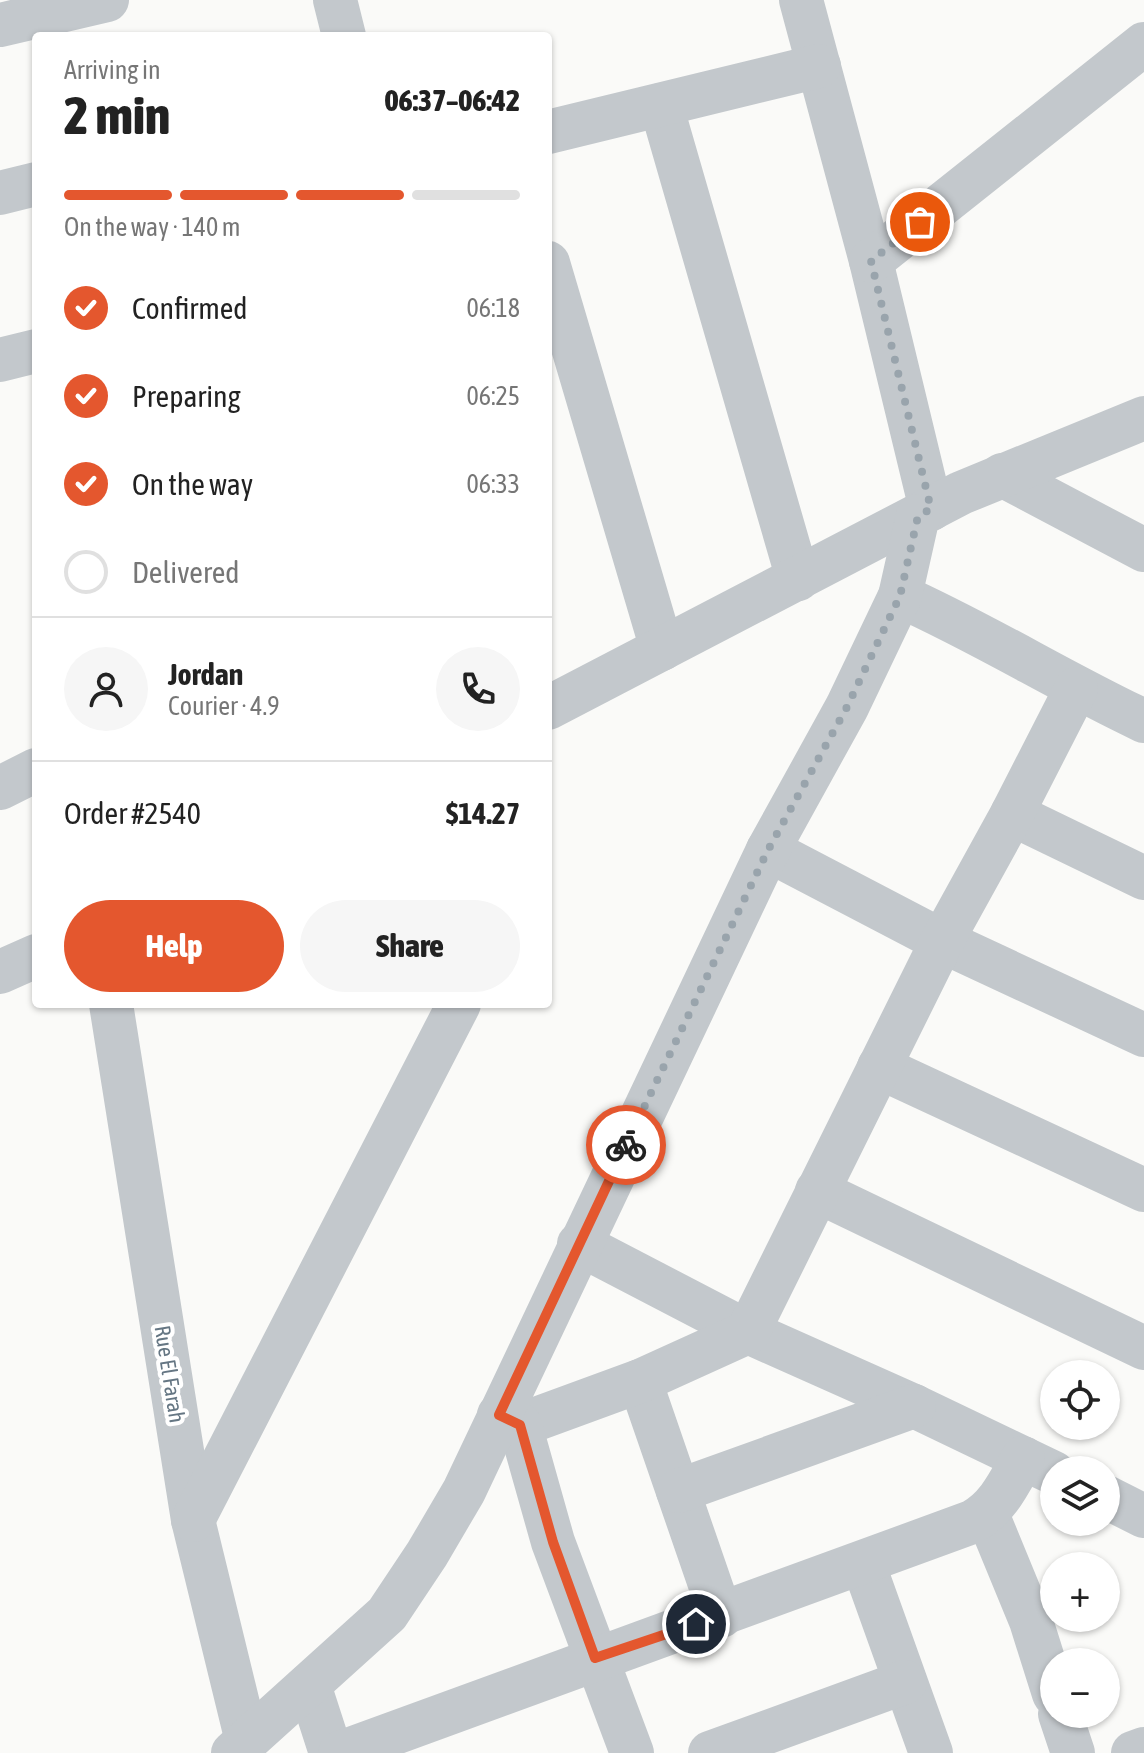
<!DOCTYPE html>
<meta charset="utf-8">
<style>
body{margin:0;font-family:"Asap Condensed",sans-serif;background:#f6f6f6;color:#222;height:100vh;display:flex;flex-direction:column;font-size:30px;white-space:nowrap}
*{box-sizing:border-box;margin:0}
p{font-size:26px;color:#767676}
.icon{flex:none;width:44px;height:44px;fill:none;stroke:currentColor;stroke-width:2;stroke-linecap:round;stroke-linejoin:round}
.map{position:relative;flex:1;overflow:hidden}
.drawer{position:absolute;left:32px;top:32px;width:520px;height:976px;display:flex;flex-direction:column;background:#fff;border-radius:8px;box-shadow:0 2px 6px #0004}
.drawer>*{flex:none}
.tools{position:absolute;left:1040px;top:1360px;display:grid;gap:16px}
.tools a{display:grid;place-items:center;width:80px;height:80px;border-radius:50%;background:#fff;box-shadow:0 2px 6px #0004;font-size:40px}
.pin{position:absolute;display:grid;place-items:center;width:68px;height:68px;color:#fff;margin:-34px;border:4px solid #fff;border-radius:50%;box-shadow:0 2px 8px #0007}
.courier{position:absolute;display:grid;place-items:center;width:80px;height:80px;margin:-40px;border:6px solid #e4572e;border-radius:50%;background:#fff;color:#222;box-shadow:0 2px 10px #0007}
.summary em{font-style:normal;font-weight:800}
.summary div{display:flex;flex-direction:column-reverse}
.summary{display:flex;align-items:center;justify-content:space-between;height:136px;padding:0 32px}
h1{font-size:52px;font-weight:800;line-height:60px}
.bar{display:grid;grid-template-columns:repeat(4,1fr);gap:12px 8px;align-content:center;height:96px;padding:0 32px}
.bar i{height:10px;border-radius:6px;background:#e0e0e0}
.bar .on{background:#e4572e}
.bar p{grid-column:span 4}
.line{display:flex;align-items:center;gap:20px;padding:0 32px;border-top:2px solid #e0e0e0}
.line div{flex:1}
.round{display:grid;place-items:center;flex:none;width:84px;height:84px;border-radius:42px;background:#f6f6f6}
ol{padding:0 32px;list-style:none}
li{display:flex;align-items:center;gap:24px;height:88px}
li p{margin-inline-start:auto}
li .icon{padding:8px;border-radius:50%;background:#e4572e;color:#fff;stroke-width:4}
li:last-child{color:#767676}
li i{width:44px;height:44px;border:4px solid #e0e0e0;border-radius:50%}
.primary-button{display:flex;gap:16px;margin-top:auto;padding:16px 32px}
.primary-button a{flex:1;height:92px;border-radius:48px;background:#e4572e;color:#fff;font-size:32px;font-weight:800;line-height:92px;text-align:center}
.primary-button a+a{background:#f6f6f6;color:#222}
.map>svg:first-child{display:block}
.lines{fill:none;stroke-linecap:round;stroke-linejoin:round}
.minor{stroke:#c3c8cc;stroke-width:44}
.done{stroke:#99a4ac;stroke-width:8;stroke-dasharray:0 14.4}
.route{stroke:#e4572e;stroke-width:10}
.labels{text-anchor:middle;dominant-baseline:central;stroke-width:8;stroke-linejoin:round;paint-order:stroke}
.street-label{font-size:22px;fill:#657683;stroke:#fff}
</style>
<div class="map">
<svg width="1144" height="1753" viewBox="0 0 1144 1753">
<rect width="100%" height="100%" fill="#fafaf8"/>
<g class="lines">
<g class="minor">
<path d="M335 0 344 36"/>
<path d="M801 0 871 261 931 509"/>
<path d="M0 25 107 0"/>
<path d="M661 105 798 579"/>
<path d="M548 132 819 66"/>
<path d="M0 193 36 184"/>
<path d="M871 261 1144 44"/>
<path d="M548 263 662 649"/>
<path d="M0 360 36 351"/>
<path d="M1002 475 1144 550"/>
<path d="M900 596C983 633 1061 682 1144 721"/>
<path d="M548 708 961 493 1144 418"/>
<path d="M0 788 36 770"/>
<path d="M1012 814 1144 878"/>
<path d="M768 850 942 941 1144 1035"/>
<path d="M0 972 36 956"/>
<path d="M111 1004 193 1520 247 1741"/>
<path d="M879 1067 1144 1190"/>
<path d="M817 1191 1144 1348"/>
<path d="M579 1244 748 1332 914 1406 1054 1473"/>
<path d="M640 1381 721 1616"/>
<path d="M499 1415 520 1425 640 1381 748 1332 942 941 1012 814 1076 689"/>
<path d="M520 1425 553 1542 632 1753"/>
<path d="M678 1491 914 1406"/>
<path d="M1106 1497 1144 1516"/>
<path d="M987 1514 1031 1621 1054 1694"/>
<path d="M193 1520 459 1004"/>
<path d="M863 1563 931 1753"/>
<path d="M309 1685 331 1753"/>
<path d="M1060 1714 1073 1753"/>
<path d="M233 1753 387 1614 427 1554 464 1491 768 850 847 707 900 596 918 516"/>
<path d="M340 1753 972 1522C998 1508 1009 1483 1023 1458"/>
<path d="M710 1753 905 1682"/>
<path d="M1133 1753 1144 1749"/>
</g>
</g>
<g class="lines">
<path class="done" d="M626 1145 768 850 847 707 900 596 918 516 931 509 871 261 920 222"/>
<path class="route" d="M626 1145 499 1415 520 1425 553 1542 595 1658 696 1624"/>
</g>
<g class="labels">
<g class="street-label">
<text transform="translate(170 1374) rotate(81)">Rue El Farah</text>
</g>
</g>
</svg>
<div class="tools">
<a><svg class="icon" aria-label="locate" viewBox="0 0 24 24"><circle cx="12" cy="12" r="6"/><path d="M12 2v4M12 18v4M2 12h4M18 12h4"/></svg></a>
<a><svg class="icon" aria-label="layers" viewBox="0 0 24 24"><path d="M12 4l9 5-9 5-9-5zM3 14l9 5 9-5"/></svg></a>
<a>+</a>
<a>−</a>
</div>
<div class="pin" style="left:920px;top:222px;background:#ea580c"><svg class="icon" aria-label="bag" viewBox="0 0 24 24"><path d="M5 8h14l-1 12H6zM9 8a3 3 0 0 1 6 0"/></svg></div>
<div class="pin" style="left:696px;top:1624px;background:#1f2937"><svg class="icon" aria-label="home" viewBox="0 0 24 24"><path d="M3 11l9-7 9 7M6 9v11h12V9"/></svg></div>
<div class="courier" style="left:626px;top:1145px"><svg class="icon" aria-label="bike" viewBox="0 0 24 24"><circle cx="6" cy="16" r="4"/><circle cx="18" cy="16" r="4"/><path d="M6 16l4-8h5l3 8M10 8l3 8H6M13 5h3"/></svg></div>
<section class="drawer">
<div class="summary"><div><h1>2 min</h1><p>Arriving in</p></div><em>06:37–06:42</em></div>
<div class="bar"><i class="on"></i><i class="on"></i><i class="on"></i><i></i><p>On the way · 140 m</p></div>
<ol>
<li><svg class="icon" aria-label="check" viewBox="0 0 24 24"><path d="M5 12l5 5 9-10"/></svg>Confirmed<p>06:18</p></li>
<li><svg class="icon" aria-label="check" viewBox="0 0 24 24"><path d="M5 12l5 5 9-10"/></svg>Preparing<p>06:25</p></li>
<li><svg class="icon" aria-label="check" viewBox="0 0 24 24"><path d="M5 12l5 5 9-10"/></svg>On the way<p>06:33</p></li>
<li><i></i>Delivered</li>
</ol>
<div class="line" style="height:144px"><a class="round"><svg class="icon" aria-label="person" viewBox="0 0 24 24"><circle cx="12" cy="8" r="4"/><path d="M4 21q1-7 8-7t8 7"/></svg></a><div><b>Jordan</b><p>Courier · 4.9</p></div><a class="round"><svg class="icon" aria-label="phone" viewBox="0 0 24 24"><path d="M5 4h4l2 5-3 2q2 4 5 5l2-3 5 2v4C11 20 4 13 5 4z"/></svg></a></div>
<div class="line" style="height:104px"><div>Order #2540</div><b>$14.27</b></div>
<div class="primary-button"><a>Help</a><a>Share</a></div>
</section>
</div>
